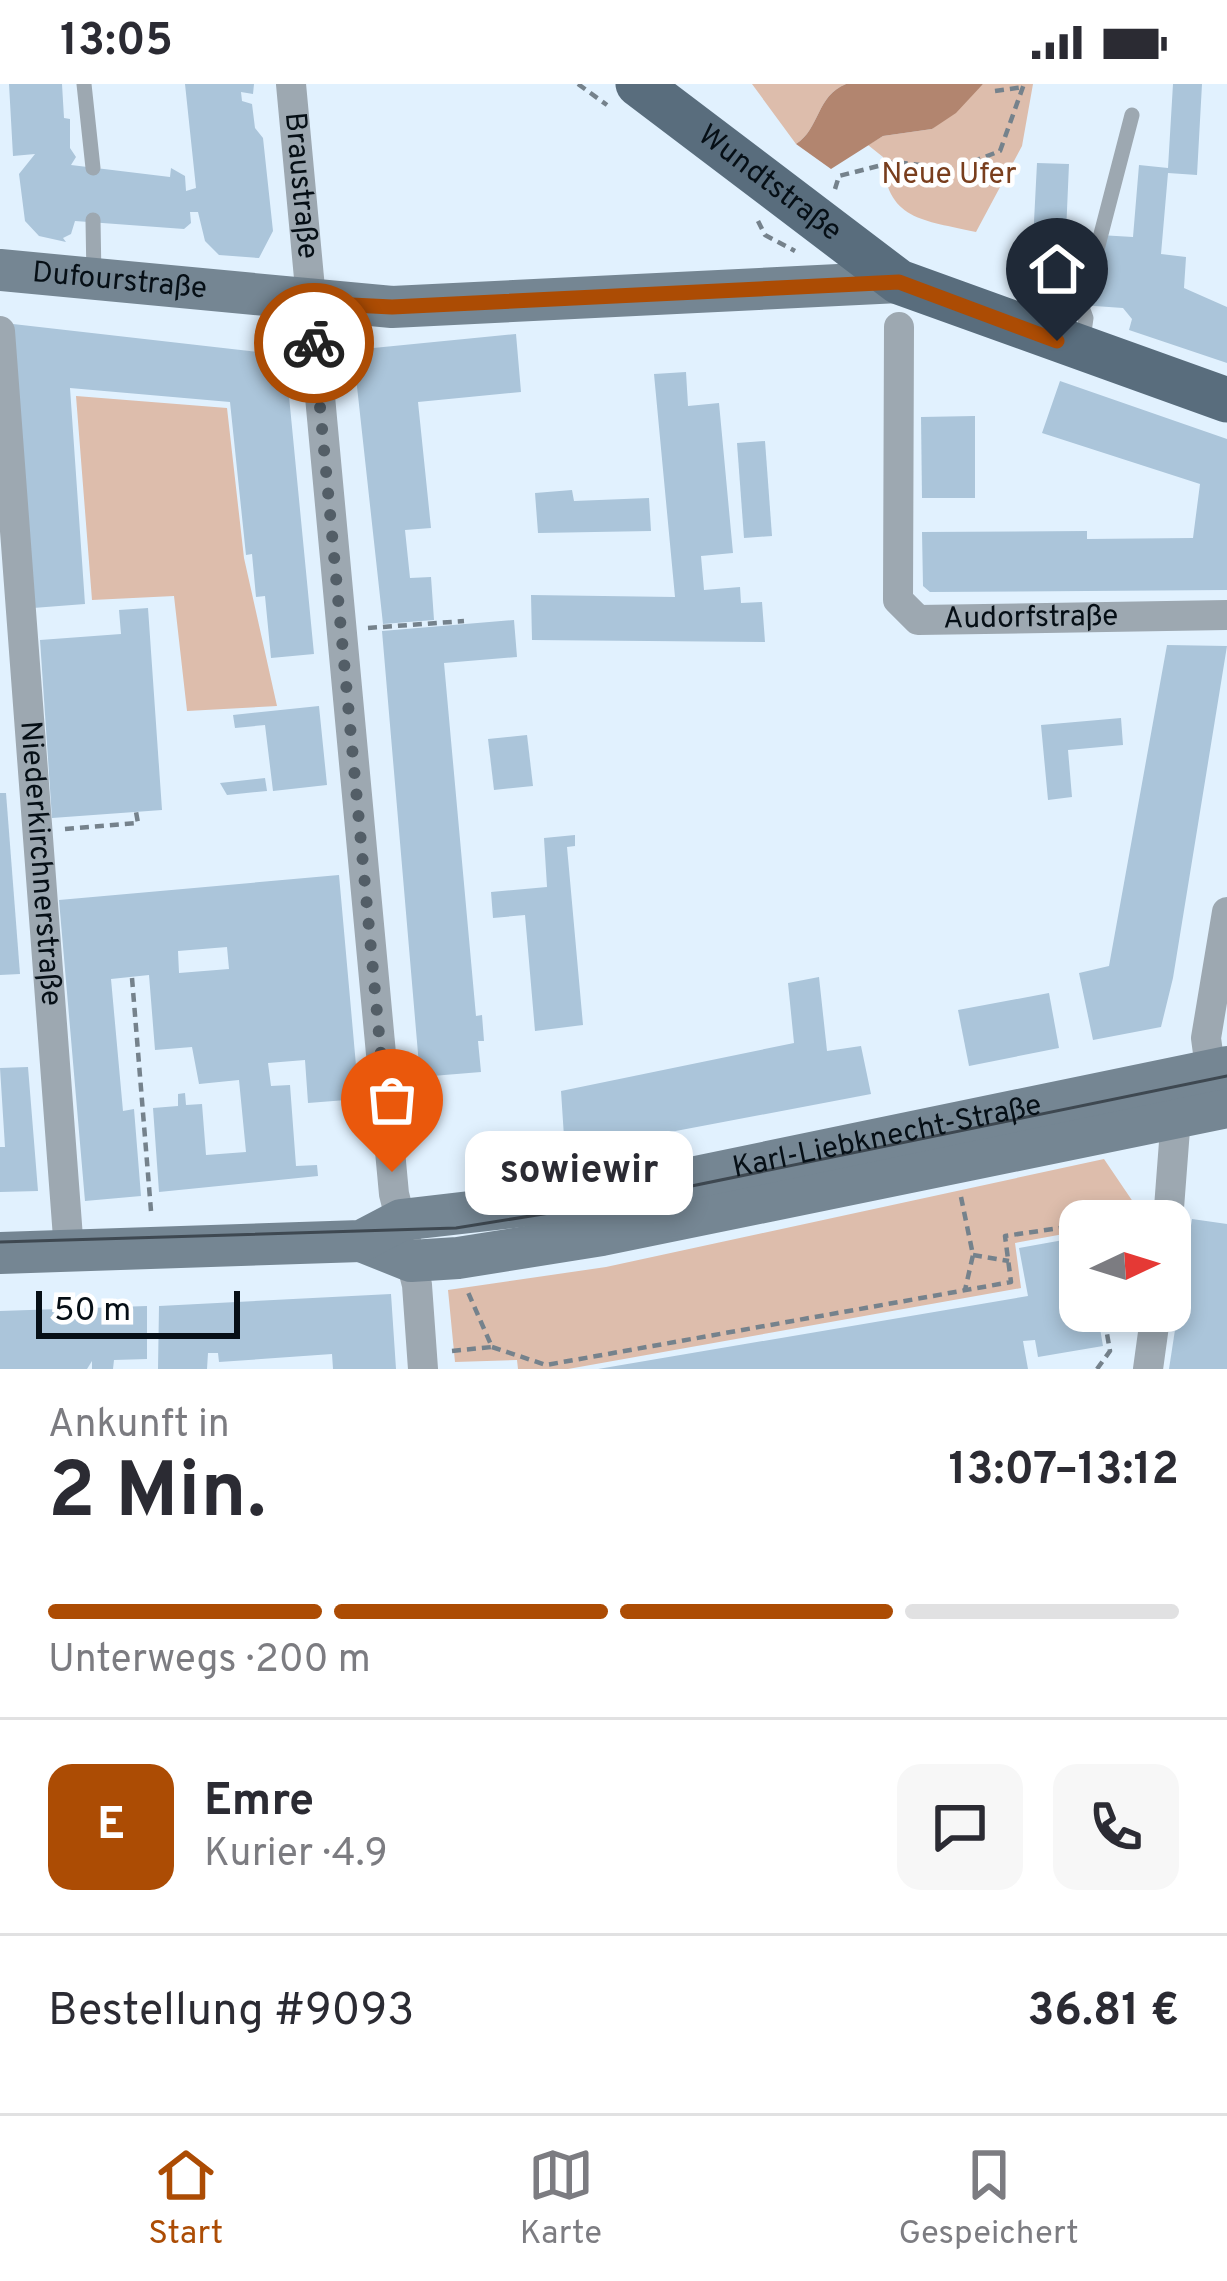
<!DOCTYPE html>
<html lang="de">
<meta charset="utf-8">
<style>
body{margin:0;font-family:Overpass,sans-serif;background:#f7f7f7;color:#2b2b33;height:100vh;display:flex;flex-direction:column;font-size:45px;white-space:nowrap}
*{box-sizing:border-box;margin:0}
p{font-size:39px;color:#7c7c81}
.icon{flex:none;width:66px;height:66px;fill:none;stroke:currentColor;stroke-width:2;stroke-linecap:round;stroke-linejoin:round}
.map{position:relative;height:1285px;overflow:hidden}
.side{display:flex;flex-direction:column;background:#fff;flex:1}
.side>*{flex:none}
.needle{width:78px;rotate:86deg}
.buttons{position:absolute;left:1059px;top:1116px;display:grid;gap:24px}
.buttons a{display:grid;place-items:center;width:132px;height:132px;border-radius:24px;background:#fff;box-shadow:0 6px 18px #0003;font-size:60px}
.scale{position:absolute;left:36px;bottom:30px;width:204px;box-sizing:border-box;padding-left:12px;border:6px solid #060f16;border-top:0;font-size:33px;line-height:42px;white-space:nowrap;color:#060f16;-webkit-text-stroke:9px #fff;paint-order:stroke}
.pin{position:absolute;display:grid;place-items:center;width:102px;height:102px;color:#fff;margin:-123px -51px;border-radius:50% 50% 50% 0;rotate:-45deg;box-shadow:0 0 12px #0007}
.pin .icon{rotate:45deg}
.courier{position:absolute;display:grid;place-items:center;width:120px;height:120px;margin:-60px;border:9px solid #ac4c04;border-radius:50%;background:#fff;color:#222;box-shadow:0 3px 15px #0007}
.bubble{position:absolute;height:84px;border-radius:24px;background:#fff;box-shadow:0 6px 18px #0003;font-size:39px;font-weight:700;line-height:84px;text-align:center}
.summary em{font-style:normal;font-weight:700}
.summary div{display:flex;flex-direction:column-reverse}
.summary{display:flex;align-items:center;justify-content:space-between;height:204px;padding:0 48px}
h1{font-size:78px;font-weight:700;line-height:90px}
.bar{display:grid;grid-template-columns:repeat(4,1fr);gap:18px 12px;align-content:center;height:144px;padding:0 48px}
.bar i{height:15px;border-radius:9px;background:#e1e1e2}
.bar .on{background:#ac4c04}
.bar p{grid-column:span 4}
.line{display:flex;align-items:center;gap:30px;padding:0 48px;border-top:3px solid #e1e1e2}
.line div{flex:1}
.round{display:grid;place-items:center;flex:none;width:126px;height:126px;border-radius:24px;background:#f7f7f7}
.status{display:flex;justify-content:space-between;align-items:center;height:84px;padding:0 60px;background:#fff;direction:ltr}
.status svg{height:33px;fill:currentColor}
.tabs{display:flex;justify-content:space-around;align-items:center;height:168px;border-top:3px solid #e1e1e2;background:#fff;font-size:33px;color:#7c7c81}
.tabs a{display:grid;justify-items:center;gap:6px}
.tabs .on{color:#ac4c04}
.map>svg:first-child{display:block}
.green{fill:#ddbdac}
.water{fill:#b2856f}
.building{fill:#abc5da;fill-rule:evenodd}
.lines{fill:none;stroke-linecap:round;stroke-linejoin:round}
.path{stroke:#75828c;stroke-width:4.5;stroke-dasharray:9 6;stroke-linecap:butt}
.lane{stroke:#9da8b1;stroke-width:15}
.street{stroke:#9da8b1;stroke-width:30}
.secondary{stroke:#758693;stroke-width:42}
.primary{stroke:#596d7d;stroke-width:45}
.tram{stroke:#3e4851;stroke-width:3}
.done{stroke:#535e67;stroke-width:12;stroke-dasharray:0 21.6}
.route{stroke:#ac4c04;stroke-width:15}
.labels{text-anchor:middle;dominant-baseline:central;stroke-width:9;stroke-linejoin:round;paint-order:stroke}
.park-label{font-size:30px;fill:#793e1d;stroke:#fff}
.street-label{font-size:30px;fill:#060f16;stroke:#fff}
</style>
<div class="status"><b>13:05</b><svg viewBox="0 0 49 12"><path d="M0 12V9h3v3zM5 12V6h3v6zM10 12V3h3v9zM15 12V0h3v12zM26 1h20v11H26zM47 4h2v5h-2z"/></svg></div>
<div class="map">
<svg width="1227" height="1285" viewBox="0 0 1227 1285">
<rect width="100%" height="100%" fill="#e1f1fe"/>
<g class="green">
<path d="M752 0H846C816 12 820 45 796 60Z"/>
<path d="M983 0H1033L1022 62 976 148C924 136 885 137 883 73L868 61 883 52 932 45Z"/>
<path d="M76 312 227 324 244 474 277 622 187 627 174 512 92 516Z"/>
<path d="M1104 1075 1146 1137H1080V1147L1015 1159 1021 1204 568 1285H518L517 1276 455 1278 448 1206 606 1183Z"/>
</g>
<path class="water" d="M846 0H983L956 29 932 45 883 52 831 85 796 60C820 45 816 12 846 0Z"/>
<g class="building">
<path d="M9 0H62L64 34 70 35V64L76 73 71 81 170 93 171 84 185 92 186 107 196 104 185 0H254L253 10 241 8 242 17 252 20 255 44 263 54 273 147 259 174 219 171 205 157 198 128H190L191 139 184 145 75 137 71 150 63 154 66 158 39 152 25 137 19 90 35 70 13 72Z"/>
<path d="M1173 0H1202L1197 91 1168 89 1161 170 1186 173 1184 204 1227 223V279L1129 246 1132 235 1123 224 1052 219 1022 208 1024 156 1033 157 1037 79 1069 80 1066 149 1133 153 1139 81 1168 84Z"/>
<path d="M13 240 285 271 314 570 271 574 265 512 256 513 252 470 246 471 230 318 70 304 85 520 33 524Z"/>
<path d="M516 250 521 308 418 318 431 444 405 446 410 494 431 493 434 536 383 540 353 266Z"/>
<path d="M686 288 688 322 719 319 733 469 701 472 704 506 740 503 741 519 762 518 765 558 532 556 531 511 675 513 654 290Z"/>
<path d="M1060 297 1227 355V506L930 508 923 502 922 448 1087 447V455L1193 454 1200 400 1042 349Z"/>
<path d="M975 332V414H922L921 333Z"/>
<path d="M765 357 772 452 744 454 737 359Z"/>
<path d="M572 406 574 417 649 414 651 447 538 449 535 409Z"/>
<path d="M148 524 162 726 52 734 40 556 121 550 119 526Z"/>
<path d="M514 536 517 573 444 579 476 932 482 931 484 957H478L481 988 420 993 382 547Z"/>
<path d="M1167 561 1227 562 1173 894 1161 943 1093 956 1079 889 1109 882Z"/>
<path d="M319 622 327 701 273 707 265 641 235 644 233 631Z"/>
<path d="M1121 634 1123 661 1068 666 1072 713 1048 716 1041 641Z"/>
<path d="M527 651 533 702 494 706 488 655Z"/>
<path d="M265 694 267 707 227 711 220 699Z"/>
<path d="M0 709H6L20 890 0 891Z"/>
<path d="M575 751V762L567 763 583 941 535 947 525 831 493 834 491 808 547 803 544 754Z"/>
<path d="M339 791 359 1015 308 1019 305 976 268 979 271 1002 290 1001 296 1082 317 1081 318 1092 159 1108 153 1024 178 1022V1010L185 1009 186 1021 202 1020 206 1071 246 1068 239 996 199 1000 192 963 155 966 149 891 111 895 123 1027 134 1025 141 1112 85 1117 59 816ZM227 863 229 885 179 889 178 867Z"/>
<path d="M819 893 827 967 861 962 871 1010 565 1068 561 1007 794 959 788 899Z"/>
<path d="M1049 909 1059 964 969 982 958 926Z"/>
<path d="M28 983 38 1107 0 1108V1063H5L0 984Z"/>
<path d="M1192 1135 1227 1140V1285H1169Z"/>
<path d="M1080 1153V1227H1097L1103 1262 1038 1273 1035 1256 1023 1257 1028 1285H598L1028 1212 1019 1164Z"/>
<path d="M391 1210 396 1285H333L332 1270 219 1278 218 1269H208L207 1285H158L159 1222Z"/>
<path d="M147 1222V1275L114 1276 113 1285H92V1277L87 1285H0V1227Z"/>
</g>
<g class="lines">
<g class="path">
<path d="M578 0 607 21"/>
<path d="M995 7 1024 3"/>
<path d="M835 105 839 92 894 78 954 85 1000 67 1024 0"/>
<path d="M758 137 765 151 795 167"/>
<path d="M368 544 464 537"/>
<path d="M65 745 138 739 136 728"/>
<path d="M132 894 151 1127"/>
<path d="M961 1113 973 1171 965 1206"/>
<path d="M1104 1137 1141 1131"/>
<path d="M973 1171 1009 1177"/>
<path d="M492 1263 546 1281 1011 1198 1005 1152 1080 1141"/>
<path d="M452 1267 492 1263 467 1206"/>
<path d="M1097 1285 1110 1267 1103 1227"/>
</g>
<g class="lane">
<path d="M84 0 93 84"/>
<path d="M93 136 94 194"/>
<path d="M1082 262 1086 234 1082 223 1132 31"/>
</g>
<g class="street">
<path id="s1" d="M291 0 394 1110 417 1201 423 1285"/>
<path id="s2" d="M899 243 898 516 918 536 1227 531"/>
<path id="s3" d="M0 247 69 1167"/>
<path d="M1210 984 1206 954 1227 828"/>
<path d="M1168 1137 1176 1032"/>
<path d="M1148 1285 1156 1227"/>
</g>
<g class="secondary">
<path id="s4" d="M0 186 392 223 899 198"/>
<path d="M361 1157 411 1177 458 1174 602 1151 1227 1023"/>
<path id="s5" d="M0 1169 361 1157 401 1136 599 1113 1227 983"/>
</g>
<path class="primary" id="s6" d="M638 0 899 198 1227 316"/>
<path class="tram" d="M0 1158 456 1144 599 1121 1227 992"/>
</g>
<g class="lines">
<path class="done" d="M314 259 392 1088"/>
<path class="route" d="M314 259 311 219 392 223 899 198 1057 257"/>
</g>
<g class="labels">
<g class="park-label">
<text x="949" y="91">Neue Ufer</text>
</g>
<g class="street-label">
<text stroke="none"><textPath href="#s6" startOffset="165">Wundtstraße</textPath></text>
<text stroke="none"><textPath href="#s1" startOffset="102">Braustraße</textPath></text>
<text stroke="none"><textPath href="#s4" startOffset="120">Dufourstraße</textPath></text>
<text stroke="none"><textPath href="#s2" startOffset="414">Audorfstraße</textPath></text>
<text stroke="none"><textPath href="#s3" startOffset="534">Niederkirchnerstraße</textPath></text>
<text stroke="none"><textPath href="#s5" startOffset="900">Karl-Liebknecht-Straße</textPath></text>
</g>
</g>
</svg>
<div class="buttons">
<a><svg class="needle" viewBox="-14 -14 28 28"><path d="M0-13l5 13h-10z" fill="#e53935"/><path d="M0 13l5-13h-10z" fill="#7c7c81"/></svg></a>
</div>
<div class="scale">50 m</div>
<div class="pin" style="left:392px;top:1088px;background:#ea580c"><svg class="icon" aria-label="bag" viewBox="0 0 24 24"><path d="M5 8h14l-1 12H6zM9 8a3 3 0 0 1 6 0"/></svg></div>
<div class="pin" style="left:1057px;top:257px;background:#1f2937"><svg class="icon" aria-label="home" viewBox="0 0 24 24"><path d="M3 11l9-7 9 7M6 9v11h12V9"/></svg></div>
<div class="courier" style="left:314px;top:259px"><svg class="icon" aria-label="bike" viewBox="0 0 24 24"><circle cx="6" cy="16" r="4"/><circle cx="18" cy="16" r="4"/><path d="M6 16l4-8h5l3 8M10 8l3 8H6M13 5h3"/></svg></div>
<div class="bubble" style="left:465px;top:1047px;width:228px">sowiewir</div>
</div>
<section class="side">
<div class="summary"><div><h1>2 Min.</h1><p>Ankunft in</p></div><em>13:07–13:12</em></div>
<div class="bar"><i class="on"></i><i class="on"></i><i class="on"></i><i></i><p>Unterwegs · 200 m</p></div>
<div class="line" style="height:216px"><b class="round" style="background:#ac4c04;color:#fff">E</b><div><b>Emre</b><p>Kurier · 4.9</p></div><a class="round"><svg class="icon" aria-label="chat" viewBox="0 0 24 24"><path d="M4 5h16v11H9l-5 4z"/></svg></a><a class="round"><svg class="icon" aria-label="phone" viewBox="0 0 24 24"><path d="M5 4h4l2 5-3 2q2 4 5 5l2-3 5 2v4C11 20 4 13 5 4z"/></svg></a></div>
<div class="line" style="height:156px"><div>Bestellung #9093</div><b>36.81 €</b></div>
</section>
<nav class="tabs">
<a class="on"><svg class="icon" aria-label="home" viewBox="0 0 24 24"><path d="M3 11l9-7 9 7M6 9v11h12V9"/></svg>Start</a>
<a><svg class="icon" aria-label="map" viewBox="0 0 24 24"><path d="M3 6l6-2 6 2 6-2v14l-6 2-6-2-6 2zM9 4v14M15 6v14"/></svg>Karte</a>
<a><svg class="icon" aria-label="saved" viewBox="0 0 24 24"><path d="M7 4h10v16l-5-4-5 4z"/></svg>Gespeichert</a>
</nav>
